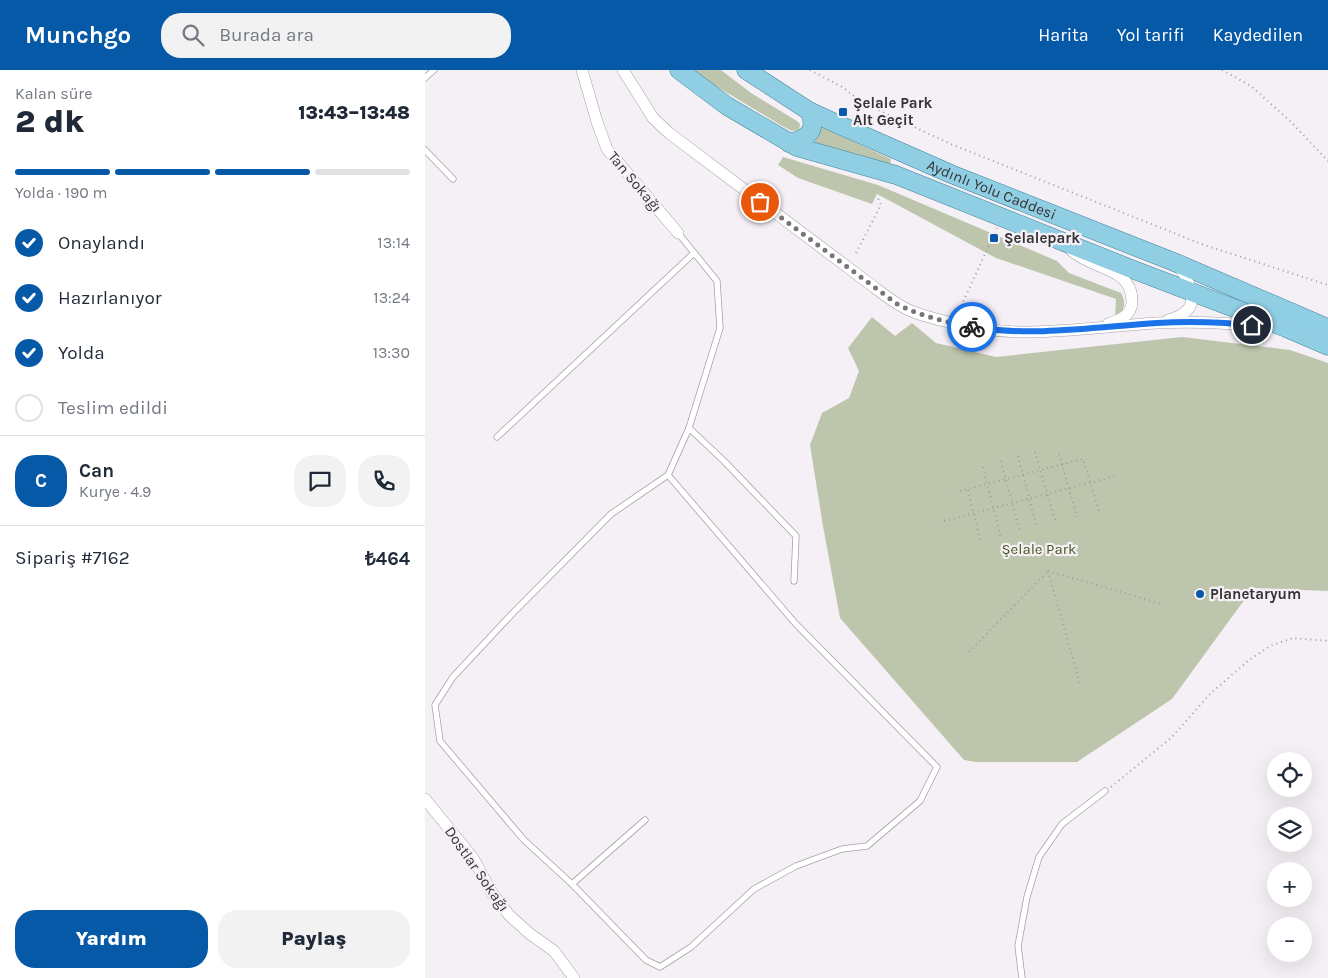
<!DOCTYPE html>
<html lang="tr">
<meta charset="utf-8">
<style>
body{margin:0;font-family:Karla,sans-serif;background:#f2f2f3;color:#1f2937;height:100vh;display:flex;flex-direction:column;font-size:19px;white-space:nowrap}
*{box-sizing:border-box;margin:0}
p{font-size:16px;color:#747a83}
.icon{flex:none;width:28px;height:28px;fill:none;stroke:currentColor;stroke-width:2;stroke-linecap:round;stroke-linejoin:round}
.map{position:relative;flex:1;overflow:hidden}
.panel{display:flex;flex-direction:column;background:#fff;width:425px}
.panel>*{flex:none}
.controls{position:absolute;left:842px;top:682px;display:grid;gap:10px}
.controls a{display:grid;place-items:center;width:45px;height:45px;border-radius:50%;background:#fff;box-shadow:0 5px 20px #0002;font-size:25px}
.pin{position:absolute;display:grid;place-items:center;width:42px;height:42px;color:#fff;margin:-21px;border:2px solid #fff;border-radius:50%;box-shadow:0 1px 5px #0007}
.courier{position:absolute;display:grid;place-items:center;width:50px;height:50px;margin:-25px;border:4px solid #1a73e8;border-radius:50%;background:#fff;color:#222;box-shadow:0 1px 6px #0007}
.summary em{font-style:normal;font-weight:800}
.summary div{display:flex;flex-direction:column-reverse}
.summary{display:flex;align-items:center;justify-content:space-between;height:85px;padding:0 15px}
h1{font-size:32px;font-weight:800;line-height:38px}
.bar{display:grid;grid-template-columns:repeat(4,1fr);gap:8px 5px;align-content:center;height:60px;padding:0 15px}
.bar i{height:6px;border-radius:4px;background:#e0e1e3}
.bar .on{background:#0659a7}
.bar p{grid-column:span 4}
.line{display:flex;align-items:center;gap:12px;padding:0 15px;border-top:1px solid #e0e1e3}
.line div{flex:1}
.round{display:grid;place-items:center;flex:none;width:52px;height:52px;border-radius:20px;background:#f2f2f3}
ol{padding:0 15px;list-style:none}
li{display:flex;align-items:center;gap:15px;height:55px}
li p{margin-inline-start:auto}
li .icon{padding:5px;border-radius:50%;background:#0659a7;color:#fff;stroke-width:4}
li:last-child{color:#747a83}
li i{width:28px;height:28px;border:2px solid #e0e1e3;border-radius:50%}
.cta{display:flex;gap:10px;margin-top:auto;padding:10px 15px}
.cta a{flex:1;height:58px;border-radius:20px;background:#0659a7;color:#fff;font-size:20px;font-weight:800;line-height:58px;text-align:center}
.cta a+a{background:#f2f2f3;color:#1f2937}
header{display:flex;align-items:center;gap:30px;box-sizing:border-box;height:70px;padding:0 25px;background:#0659a7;color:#fff}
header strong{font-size:24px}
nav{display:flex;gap:28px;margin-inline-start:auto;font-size:18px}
.search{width:350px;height:45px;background:#f2f2f3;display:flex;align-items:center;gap:12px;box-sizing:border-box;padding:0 18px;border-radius:20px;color:#747a83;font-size:19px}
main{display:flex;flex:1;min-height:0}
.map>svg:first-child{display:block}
.green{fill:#bdc6ad}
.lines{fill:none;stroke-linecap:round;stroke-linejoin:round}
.service-casing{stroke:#a5a1a5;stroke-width:7}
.minor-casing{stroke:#a5a1a5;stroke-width:12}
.primary-casing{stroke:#40829b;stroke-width:19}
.path{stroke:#9f9b9f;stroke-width:2;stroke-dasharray:1 4;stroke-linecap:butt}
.service{stroke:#fff;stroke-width:5.5}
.minor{stroke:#fff;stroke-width:11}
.primary{stroke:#90cee4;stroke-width:18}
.done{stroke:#787478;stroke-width:5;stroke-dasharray:0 9}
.route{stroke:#1a73e8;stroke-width:6}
.poi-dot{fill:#0659a7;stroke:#f5f0f5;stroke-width:2}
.labels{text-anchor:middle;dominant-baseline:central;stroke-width:4.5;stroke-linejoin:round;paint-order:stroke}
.poi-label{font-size:15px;font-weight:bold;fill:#343234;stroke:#f5f0f5;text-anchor:start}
.street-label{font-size:15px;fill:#343234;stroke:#f5f0f5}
.park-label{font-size:15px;fill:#46571b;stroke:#f5f0f5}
</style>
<header>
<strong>Munchgo</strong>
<div class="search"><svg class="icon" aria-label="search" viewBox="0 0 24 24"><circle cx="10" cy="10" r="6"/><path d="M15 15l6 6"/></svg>Burada ara</div>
<nav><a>Harita</a><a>Yol tarifi</a><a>Kaydedilen</a></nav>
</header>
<main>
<section class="panel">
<div class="summary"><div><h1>2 dk</h1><p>Kalan süre</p></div><em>13:43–13:48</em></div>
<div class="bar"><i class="on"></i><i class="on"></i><i class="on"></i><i></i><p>Yolda · 190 m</p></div>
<ol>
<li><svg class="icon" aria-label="check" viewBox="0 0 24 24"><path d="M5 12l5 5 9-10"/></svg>Onaylandı<p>13:14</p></li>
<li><svg class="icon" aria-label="check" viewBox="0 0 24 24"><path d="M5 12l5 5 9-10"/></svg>Hazırlanıyor<p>13:24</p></li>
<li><svg class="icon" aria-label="check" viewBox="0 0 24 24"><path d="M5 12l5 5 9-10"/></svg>Yolda<p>13:30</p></li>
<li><i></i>Teslim edildi</li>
</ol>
<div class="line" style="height:90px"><b class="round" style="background:#0659a7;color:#fff">C</b><div><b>Can</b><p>Kurye · 4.9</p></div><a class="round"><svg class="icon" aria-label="chat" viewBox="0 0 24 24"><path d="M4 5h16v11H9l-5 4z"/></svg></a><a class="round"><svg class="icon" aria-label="phone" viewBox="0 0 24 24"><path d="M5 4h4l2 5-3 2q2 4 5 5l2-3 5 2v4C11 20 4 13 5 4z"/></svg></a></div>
<div class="line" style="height:65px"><div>Sipariş #7162</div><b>₺464</b></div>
<div class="cta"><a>Yardım</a><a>Paylaş</a></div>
</section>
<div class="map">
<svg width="903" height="908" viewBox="0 0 903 908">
<rect width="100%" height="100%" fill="#f5f0f5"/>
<g class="green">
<path d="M268 0H296L326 23 372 51 375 54 374 60 367 61 359 57 284 12Z"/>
<path d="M394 56 466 89 465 95 388 74C393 68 394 64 394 56Z"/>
<path d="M358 87 453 115 632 191 644 203 696 223C702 233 699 242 690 248L691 229 571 188 452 124 447 134 373 108 353 95Z"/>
<path d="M447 247 470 266 487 253 511 273 571 287 757 267 865 280 903 293V521L828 518 747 629 652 692H551L539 690 415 548 398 456 385 375 397 343 424 328 434 301 423 278Z"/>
</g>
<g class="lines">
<defs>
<g id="service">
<path d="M0 8 9 0"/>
<path d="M0 80 28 109"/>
<path d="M253 163 292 211 295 258 264 358 299 391 371 466 369 511"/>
<path d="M72 367 269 183"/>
<path d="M243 405 370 553 512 697 495 731 442 776 417 779 371 796 329 819 266 877 235 897 221 890 147 814 99 770 15 671 10 635 28 607 85 546 186 444 243 405 264 358"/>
<path d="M147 814 220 750"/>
<path d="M597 908 593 876 602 827 614 787 637 754 680 721"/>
</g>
<g id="minor">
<path d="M157 0 172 52 182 79 253 163"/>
<path d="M198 0 228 48 244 63 441 211C456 222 469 234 486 241 495 245 505 247 515 250 542 257 570 262 598 262 642 262 686 256 731 253 769 251 806 253 845 257"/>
<path d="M647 181C668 200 707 197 707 231 707 246 694 250 683 254"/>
<path d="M743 250C751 248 759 245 764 238 772 226 761 204 752 195"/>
<path d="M0 729 48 788 67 823 84 845 105 864 129 881 149 908"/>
</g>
<g id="primary">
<path d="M254 0 302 36 372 77 471 105 704 198 861 258 903 276"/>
<path id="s1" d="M321 0 384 41 410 53 526 104 749 192 903 258"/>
<path d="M364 73C383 69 393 60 384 41"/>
</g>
</defs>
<use href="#service" class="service-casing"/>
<use href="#minor" class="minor-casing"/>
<use href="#primary" class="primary-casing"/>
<g class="path">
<path d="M385 0 419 18 436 32 528 75 779 175 903 215"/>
<path d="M797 0 826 16 866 52 903 91"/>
<path d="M431 183 456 135 453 128"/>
<path d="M532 245 572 158"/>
<path d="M610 382 631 453"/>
<path d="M634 384 652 447"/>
<path d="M593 386 612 458"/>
<path d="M576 391 595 462"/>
<path d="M558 397 576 468"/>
<path d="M543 420 556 473"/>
<path d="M535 421 658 389 674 441"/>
<path d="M519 451 691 406"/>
<path d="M623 501 737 534"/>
<path d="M623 501 655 614"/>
<path d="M544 582 623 501"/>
<path d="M686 717 747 667 785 624 824 590 845 576 868 568 903 571"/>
</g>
<use href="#service" class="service"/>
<use href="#minor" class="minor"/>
<use href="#primary" class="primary"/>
</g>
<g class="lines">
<path class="done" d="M335 132 472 234C495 246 521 252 547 257"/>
<path class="route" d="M547 257C608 267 671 257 732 253 764 251 795 252 827 255"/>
</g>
<g class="poi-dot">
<rect x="413" y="37" width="10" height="10" rx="2.5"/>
<rect x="564" y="163" width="10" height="10" rx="2.5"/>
<circle cx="775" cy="524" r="5"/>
</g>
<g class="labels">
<g class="poi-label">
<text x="428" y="33">Şelale Park<tspan x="428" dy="17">Alt Geçit</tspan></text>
<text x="579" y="168">Şelalepark</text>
<text x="785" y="524">Planetaryum</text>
</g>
<g class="street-label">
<text transform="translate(210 112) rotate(50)">Tan Sokağı</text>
<text stroke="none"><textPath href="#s1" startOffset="274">Aydınlı Yolu Caddesi</textPath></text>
<text transform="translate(52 799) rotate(55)">Dostlar Sokağı</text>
</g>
<g class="park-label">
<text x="614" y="479">Şelale Park</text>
</g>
</g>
</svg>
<div class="controls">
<a><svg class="icon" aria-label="locate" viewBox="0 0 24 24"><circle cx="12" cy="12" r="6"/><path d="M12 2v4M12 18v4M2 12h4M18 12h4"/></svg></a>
<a><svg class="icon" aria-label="layers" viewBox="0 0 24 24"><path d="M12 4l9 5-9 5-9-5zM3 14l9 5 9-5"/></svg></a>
<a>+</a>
<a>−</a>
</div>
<div class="pin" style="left:335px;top:132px;background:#ea580c"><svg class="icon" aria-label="bag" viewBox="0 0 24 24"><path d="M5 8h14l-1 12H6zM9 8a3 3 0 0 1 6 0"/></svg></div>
<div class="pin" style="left:827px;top:255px;background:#1f2937"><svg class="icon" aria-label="home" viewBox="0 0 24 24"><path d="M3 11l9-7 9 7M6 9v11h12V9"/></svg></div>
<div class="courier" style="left:547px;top:257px"><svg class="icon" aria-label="bike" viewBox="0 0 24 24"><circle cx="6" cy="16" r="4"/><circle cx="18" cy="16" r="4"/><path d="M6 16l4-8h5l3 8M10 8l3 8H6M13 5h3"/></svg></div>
</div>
</main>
